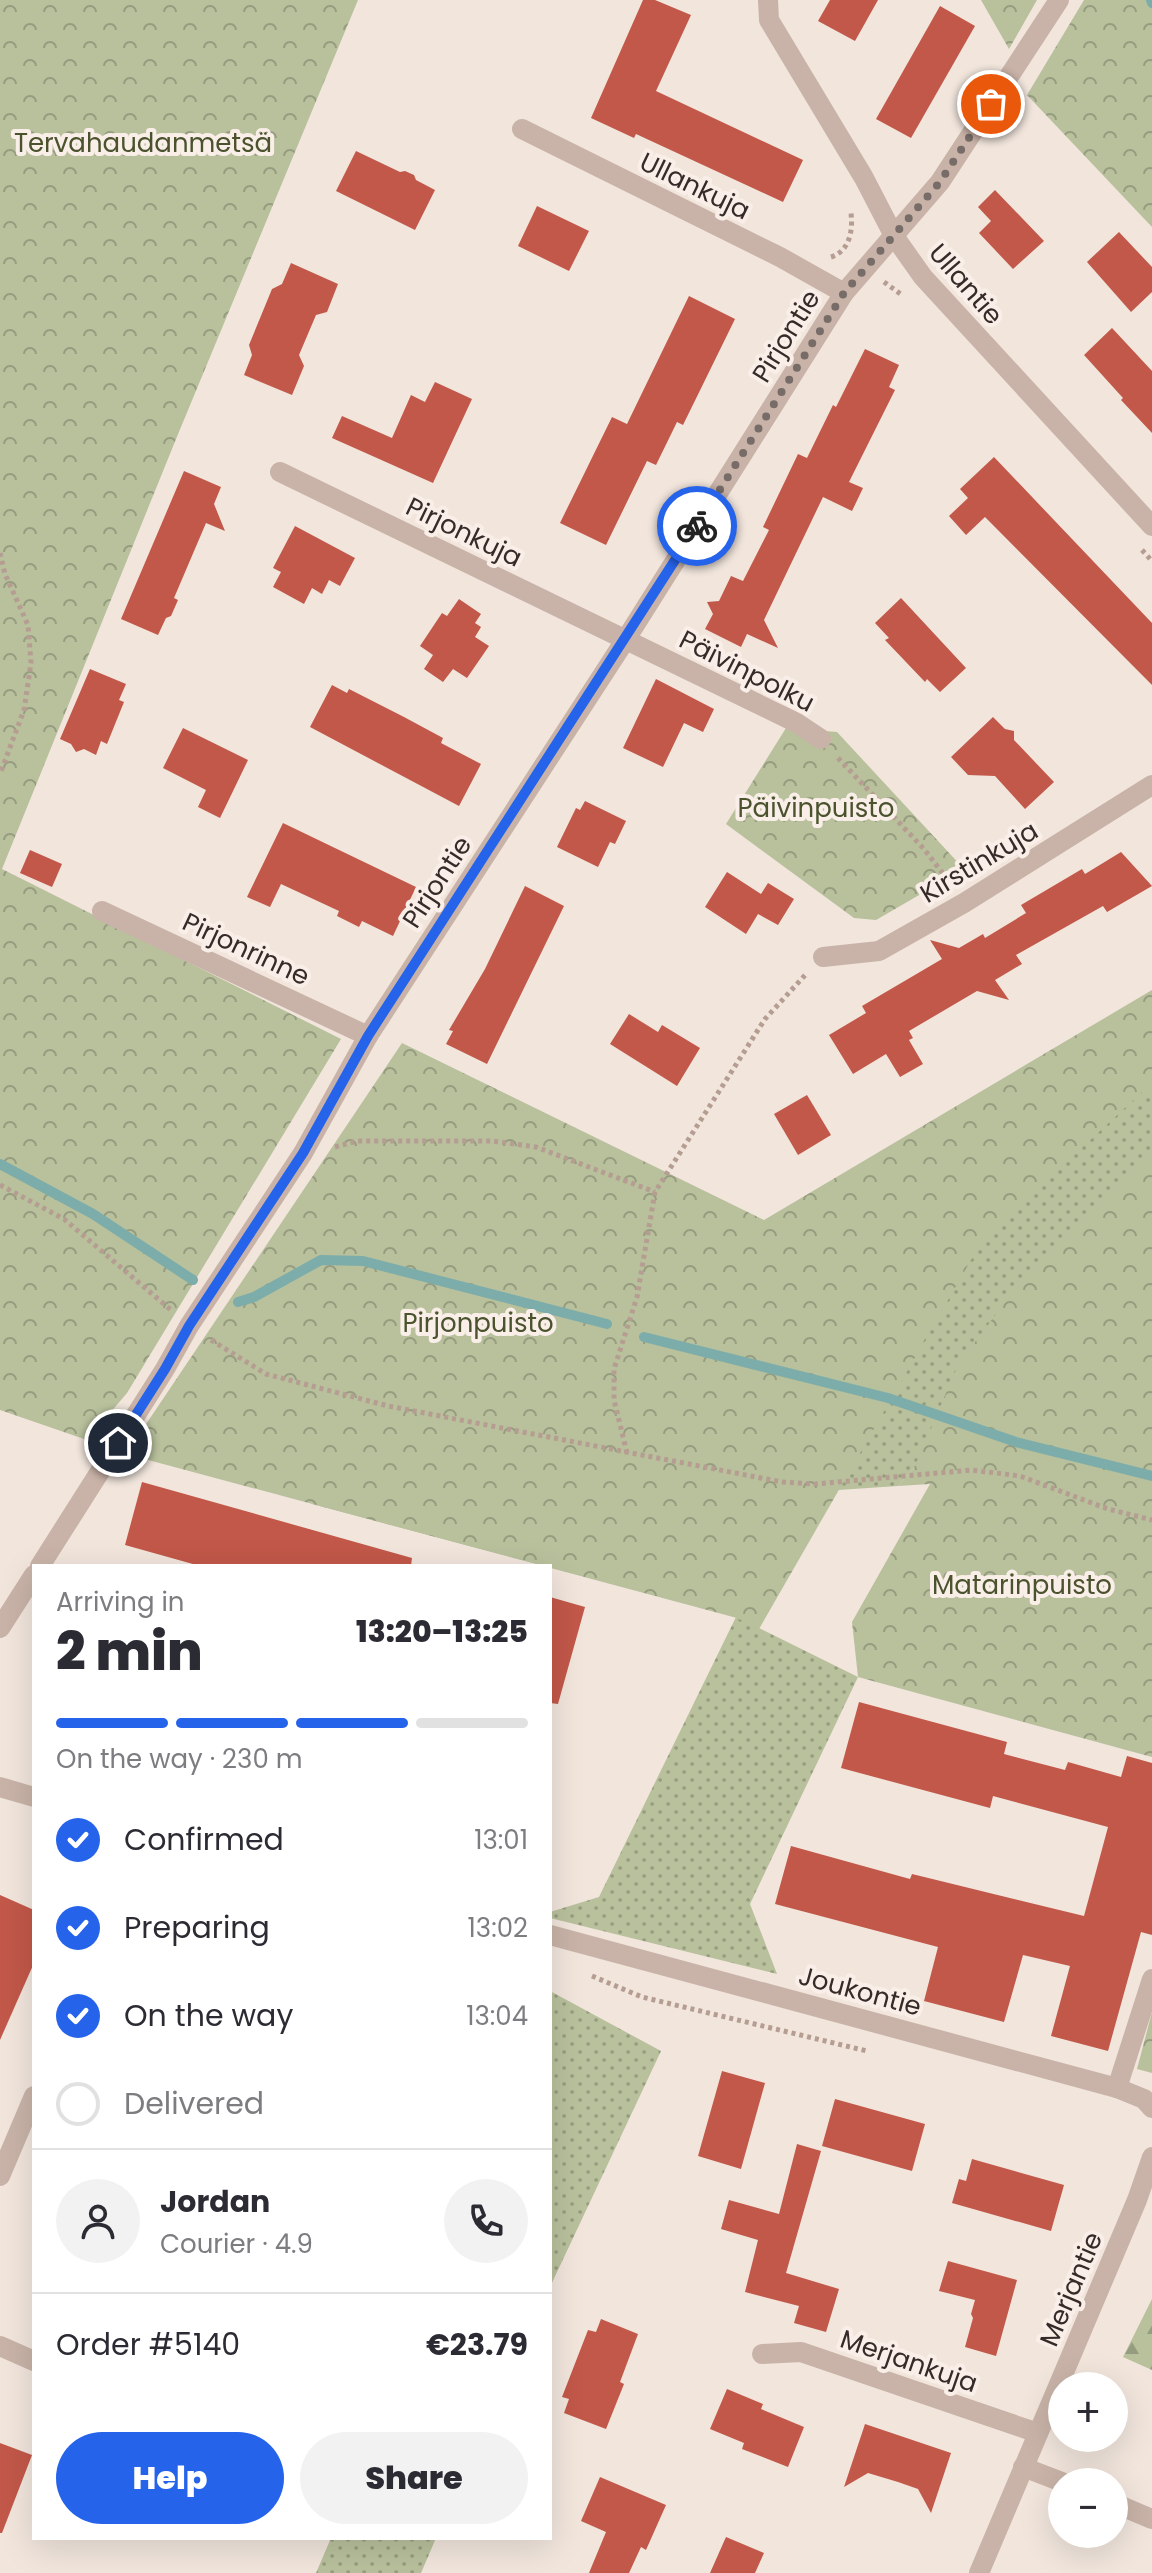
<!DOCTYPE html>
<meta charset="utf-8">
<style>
body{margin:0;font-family:Poppins,sans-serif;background:#f2f2f3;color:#2b2b33;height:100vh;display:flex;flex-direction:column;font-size:30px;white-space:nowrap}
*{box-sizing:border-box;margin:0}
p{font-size:26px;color:#7c7c81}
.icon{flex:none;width:44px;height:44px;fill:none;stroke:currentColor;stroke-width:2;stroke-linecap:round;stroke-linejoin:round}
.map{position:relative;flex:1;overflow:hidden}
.sheet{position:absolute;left:32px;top:1564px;width:520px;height:976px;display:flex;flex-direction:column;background:#fff;border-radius:0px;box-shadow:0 8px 32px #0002}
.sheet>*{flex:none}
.controls{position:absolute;left:1048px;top:2372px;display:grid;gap:16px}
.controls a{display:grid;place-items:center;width:80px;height:80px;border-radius:50%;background:#fff;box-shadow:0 8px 32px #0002;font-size:40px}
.pin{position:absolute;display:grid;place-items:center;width:68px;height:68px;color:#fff;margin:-34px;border:4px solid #fff;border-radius:50%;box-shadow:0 2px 8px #0007}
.courier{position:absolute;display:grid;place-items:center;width:80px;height:80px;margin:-40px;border:6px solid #2563eb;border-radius:50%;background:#fff;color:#222;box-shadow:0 2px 10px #0007}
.overview em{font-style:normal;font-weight:800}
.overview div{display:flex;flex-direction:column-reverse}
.overview{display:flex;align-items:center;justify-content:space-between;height:136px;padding:0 24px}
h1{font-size:52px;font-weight:800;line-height:60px}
.bar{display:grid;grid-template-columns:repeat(4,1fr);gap:12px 8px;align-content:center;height:96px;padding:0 24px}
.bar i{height:10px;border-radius:6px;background:#e1e1e2}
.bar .selected{background:#2563eb}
.bar p{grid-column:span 4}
.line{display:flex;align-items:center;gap:20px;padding:0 24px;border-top:2px solid #e1e1e2}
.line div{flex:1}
.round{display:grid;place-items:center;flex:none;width:84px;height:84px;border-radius:42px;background:#f2f2f3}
ol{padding:0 24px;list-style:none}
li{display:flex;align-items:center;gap:24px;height:88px}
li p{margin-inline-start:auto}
li .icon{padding:8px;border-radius:50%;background:#2563eb;color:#fff;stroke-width:4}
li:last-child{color:#7c7c81}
li i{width:44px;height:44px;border:4px solid #e1e1e2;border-radius:50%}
.cta{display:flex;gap:16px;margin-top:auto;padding:16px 24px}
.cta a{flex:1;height:92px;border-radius:48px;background:#2563eb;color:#fff;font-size:32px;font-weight:800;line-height:92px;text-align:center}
.cta a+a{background:#f2f2f3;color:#2b2b33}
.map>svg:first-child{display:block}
.grass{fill:url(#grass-dots)}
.forest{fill:url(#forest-firs)}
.park{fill:url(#park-crowns)}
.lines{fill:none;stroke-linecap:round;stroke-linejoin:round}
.stream{stroke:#7cadaa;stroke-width:10}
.building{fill:#c25849}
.path{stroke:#b59d92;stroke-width:5;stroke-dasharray:4 4;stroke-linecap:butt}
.minor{stroke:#c9b3a8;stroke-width:20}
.done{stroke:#776c67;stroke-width:8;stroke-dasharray:0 14.4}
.route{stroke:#2563eb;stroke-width:10}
.labels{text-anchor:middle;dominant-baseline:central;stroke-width:8;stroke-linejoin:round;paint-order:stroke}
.park-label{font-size:26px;fill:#4a532d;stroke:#f9efe8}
.street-label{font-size:26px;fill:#362b28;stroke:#f9efe8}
</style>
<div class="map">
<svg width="1152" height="2573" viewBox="0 0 1152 2573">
<defs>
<pattern id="grass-dots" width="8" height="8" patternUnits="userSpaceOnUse" patternTransform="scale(2)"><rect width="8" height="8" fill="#b8c09c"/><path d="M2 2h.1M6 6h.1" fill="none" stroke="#969c7f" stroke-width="1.8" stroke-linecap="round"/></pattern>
<pattern id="forest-firs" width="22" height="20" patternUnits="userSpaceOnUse" patternTransform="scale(2)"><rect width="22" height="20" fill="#b8c09c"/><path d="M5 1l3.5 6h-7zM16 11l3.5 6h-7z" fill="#969c7f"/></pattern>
<pattern id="park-crowns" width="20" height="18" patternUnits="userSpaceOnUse" patternTransform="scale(2)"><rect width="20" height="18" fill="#b8c09c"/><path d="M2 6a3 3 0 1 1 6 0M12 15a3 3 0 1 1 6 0" fill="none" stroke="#969c7f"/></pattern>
</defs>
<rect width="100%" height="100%" fill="#f1e5dc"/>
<g class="grass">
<path d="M1152 1081V1384L914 1468 898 1486 838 1490 759 1628 858 1677 750 1904 777 1974 550 1918V1912L599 1897 736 1617 312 1504 654 1296Z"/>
<path d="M550 1991 661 2051 550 2287Z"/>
<path d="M331 2538H436L421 2573H316Z"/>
</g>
<path class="forest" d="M1152 2299V2370L1123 2357Z"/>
<g class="park">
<path d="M0 0H358L176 439 2 869 341 1039 127 1393 87 1440 0 1410Z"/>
<path d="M981 0H1037L1009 49Z"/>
<path d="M1084 0H1152V227L1027 95Z"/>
<path d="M786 728 837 732 964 869 876 920 854 918 726 824Z"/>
<path d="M1152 990V1083L983 1239 759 1629 737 1618 126 1454 402 1043 764 1220Z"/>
<path d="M1152 1150V1757L858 1677 852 1622 930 1484 898 1486 914 1468 958 1365 1019 1283Z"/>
<path d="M1152 2012V2073L1137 2069Z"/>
</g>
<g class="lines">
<g class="stream">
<path d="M1151 0 1152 3"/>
<path d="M0 1164 93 1214 193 1280"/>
<path d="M238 1302 254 1297 321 1260 363 1261 607 1324"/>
<path d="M644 1337 888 1398 1016 1442 1152 1476"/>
</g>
</g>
<g class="building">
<path d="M643 0H655L691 15 656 91 803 160 783 202 636 134 634 138 591 118Z"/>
<path d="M830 0H878L855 41 818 21Z"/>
<path d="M940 6 975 26 911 138 876 119Z"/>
<path d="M356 151 400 172 405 171 414 175 416 180 435 190 415 230 336 191Z"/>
<path d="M995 190 1044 241 1013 269 979 233 991 221 978 207Z"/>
<path d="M537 206 589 231 569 271 518 246Z"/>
<path d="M1119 232 1152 267V292L1131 312 1087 262Z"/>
<path d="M291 263 338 284 327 312 316 315 299 355 304 366 292 395 244 375 252 355 249 345 272 289 282 284Z"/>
<path d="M689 296 735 319 683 425 677 422 656 465 647 461 606 545 560 523 612 417 627 424Z"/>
<path d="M1112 328 1152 371V433L1121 400 1123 398 1084 355Z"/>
<path d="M865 349 899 365 889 387 895 390 849 482 863 488 852 511 823 497 764 620 778 648 747 634 741 647 705 629 713 614 707 602 719 601 731 576 743 581 769 530 763 527 798 454 807 458 833 405 836 407Z"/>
<path d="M435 382 472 399 433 483 332 438 342 416 392 438 411 395 425 402Z"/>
<path d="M994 457 1152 623V685L985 517 966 535 949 516 968 498 960 489Z"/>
<path d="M184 471 221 487 214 504 225 531 206 523 174 598 178 600 171 616 166 618 158 635 121 619Z"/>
<path d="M295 526 355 558 340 586 329 580 322 594 312 588 304 604 273 587 281 572 273 568Z"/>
<path d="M901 598 966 668 940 692 927 679 925 682 885 640 889 638 875 623Z"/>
<path d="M459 599 481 614 475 623 481 627 475 637 489 646 467 678 453 669 443 682 424 669 433 655 420 646 442 613 447 616Z"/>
<path d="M90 669 126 684 119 700 124 702 107 744 101 741 96 755 84 749 76 752 71 744 60 739Z"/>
<path d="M656 679 714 709 703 732 684 723 663 767 623 748Z"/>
<path d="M332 685 347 693 349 689 404 717 443 738 441 743 481 764 459 806 310 727Z"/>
<path d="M993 717 1005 729 1014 731V740L1054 782 1025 809 995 776 968 775 951 757Z"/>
<path d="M183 728 248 760 220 818 198 807 206 790 163 768Z"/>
<path d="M585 801 626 821 615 844 610 842 598 867 557 847 576 808 580 810Z"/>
<path d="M283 823 416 887 393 936 362 921 359 927 337 916 339 911 281 884 270 907 247 897Z"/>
<path d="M30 850 62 864 52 887 20 873Z"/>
<path d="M1121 852 1152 886 1107 912 1103 906 1016 955 1022 964 995 980 1009 1000 977 991 909 1031 913 1038 909 1040 923 1064 900 1077 886 1054 853 1074 829 1035 866 1013 862 1006 942 959 930 940 959 948 983 934 985 938 1026 913 1021 905 1082 869 1085 874Z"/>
<path d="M727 872 761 894 768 883 794 899 778 925 758 914 746 934 705 907Z"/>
<path d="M525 886 564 906 487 1064 446 1044 453 1031 449 1030 485 969Z"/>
<path d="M629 1014 658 1032 662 1025 700 1048 677 1086 610 1044Z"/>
<path d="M807 1095 831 1135 798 1155 774 1114Z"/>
<path d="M142 1482 412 1558 411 1566H200L125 1545Z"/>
<path d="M550 1597 585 1607 558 1704 550 1703Z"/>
<path d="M859 1702 1007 1742 1004 1754 1065 1770 1068 1762 1121 1777 1127 1756 1152 1763V1935L1141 1932 1108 2051 1051 2036 1070 1966 1023 1955 1004 2022 924 2001 938 1947 775 1904 791 1846 910 1879 912 1874 1084 1916 1108 1827 993 1796 990 1808 841 1768Z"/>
<path d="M0 1895 34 1910V1963L0 2040Z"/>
<path d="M722 2071 765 2083 741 2169 698 2156Z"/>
<path d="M835 2099 925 2124 912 2171 822 2146Z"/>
<path d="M797 2144 821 2151 786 2273 839 2289 826 2332 794 2323 799 2306 745 2292 758 2240 721 2229 729 2200 779 2214Z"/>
<path d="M972 2159 1064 2185 1051 2231 952 2203 959 2179 966 2181Z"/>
<path d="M948 2261 1017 2280 996 2356 965 2347 973 2318 971 2314 975 2300 939 2291Z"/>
<path d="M601 2319 638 2334 620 2382 624 2384 606 2429 564 2413 569 2399 562 2397 588 2330 596 2332Z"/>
<path d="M727 2389 763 2404 761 2409 804 2427 788 2467 742 2449 744 2443 710 2429Z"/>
<path d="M865 2424 951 2453 931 2513 918 2489 898 2482 868 2473 844 2487Z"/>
<path d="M0 2443 32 2455 2 2533H0Z"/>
<path d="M600 2477 666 2505 646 2550 641 2547 629 2573H589L606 2532 581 2521Z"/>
<path d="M726 2537 764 2553 755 2573H710Z"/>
</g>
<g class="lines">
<g class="path">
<path d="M831 257C850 251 853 230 851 213"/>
<path d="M884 282 902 295"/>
<path d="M1142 550 1152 561"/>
<path d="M0 553 5 574 28 625 31 663 24 710 0 774"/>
<path d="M838 758 924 849 951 884"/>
<path d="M335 1147 357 1141H493L536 1147 655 1192"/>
<path d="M0 1185 64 1219 171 1310"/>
<path d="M211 1340 266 1374 388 1406 782 1482 815 1484 972 1470 1020 1476 1108 1509 1152 1520"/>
<path d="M627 1453 614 1400V1369L637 1297 655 1192 765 1019 807 973"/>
<path d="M592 1976 642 1997 867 2051"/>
</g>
<g class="minor">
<path d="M768 0 769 20 864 178 894 236 923 277 1152 526"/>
<path d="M522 129 780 257 844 293"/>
<path d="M280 472 797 723 821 739"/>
<path d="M102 911 368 1036"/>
<path d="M823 957 879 951 964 903 1152 785"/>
<path d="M40 1566 165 1369 189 1326 303 1153 368 1036 626 639 844 293 940 182 1059 0"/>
<path d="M0 1628 34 1575"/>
<path d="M0 1787 34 1797"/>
<path d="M550 1935 1117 2088 1144 2099 1152 2108"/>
<path d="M1117 2088 1152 1979"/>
<path d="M0 2176 34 2096"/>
<path d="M0 2346 34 2361"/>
<path d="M762 2354 801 2352 1038 2433"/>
<path d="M1023 2467 1062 2482"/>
<path d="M1114 2503 1152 2519"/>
<path d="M979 2573 1137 2200 1152 2157"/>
</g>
</g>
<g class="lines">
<path class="done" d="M697 526 844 293 940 182 991 104"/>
<path class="route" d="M118 1443 165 1369 189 1326 303 1153 368 1036 697 526"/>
</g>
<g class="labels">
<g class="park-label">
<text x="143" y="143">Tervahaudanmetsä</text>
<text x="816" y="808">Päivinpuisto</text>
<text x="478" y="1323">Pirjonpuisto</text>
<text x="1022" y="1585">Matarinpuisto</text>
</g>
<g class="street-label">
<text transform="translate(695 186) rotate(26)">Ullankuja</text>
<text transform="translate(966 284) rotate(49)">Ullantie</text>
<text transform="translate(786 336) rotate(-58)">Pirjontie</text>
<text transform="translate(464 532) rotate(26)">Pirjonkuja</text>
<text transform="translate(747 671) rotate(27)">Päivinpolku</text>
<text transform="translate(979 862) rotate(-31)">Kirstinkuja</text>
<text transform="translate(437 882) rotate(-57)">Pirjontie</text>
<text transform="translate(246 949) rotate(25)">Pirjonrinne</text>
<text transform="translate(860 1991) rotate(15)">Joukontie</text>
<text transform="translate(1071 2289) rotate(-67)">Merjantie</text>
<text transform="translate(909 2361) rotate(19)">Merjankuja</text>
</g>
</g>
</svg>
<div class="controls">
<a>+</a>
<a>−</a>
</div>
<div class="pin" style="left:991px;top:104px;background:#ea580c"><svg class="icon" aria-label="bag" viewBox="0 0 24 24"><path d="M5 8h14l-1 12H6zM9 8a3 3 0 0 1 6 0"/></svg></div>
<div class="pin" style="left:118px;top:1443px;background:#1f2937"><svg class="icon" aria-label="home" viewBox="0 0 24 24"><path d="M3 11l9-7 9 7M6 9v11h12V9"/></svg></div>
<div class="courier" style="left:697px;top:526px"><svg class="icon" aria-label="bike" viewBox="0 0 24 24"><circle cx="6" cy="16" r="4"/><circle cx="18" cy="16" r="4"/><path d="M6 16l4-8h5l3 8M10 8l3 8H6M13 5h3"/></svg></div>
<section class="sheet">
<div class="overview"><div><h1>2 min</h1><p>Arriving in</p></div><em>13:20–13:25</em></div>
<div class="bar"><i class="selected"></i><i class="selected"></i><i class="selected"></i><i></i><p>On the way · 230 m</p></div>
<ol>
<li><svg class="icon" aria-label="check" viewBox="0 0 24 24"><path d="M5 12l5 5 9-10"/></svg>Confirmed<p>13:01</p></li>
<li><svg class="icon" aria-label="check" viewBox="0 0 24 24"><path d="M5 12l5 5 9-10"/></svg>Preparing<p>13:02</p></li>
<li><svg class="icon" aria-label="check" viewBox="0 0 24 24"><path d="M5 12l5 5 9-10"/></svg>On the way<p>13:04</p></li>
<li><i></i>Delivered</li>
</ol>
<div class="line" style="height:144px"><a class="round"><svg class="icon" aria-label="person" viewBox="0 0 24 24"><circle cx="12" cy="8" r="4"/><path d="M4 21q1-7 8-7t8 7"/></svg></a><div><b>Jordan</b><p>Courier · 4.9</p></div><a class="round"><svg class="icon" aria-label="phone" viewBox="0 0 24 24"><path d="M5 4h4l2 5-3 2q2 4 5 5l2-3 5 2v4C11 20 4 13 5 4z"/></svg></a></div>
<div class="line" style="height:104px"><div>Order #5140</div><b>€23.79</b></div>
<div class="cta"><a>Help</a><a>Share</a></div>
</section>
</div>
